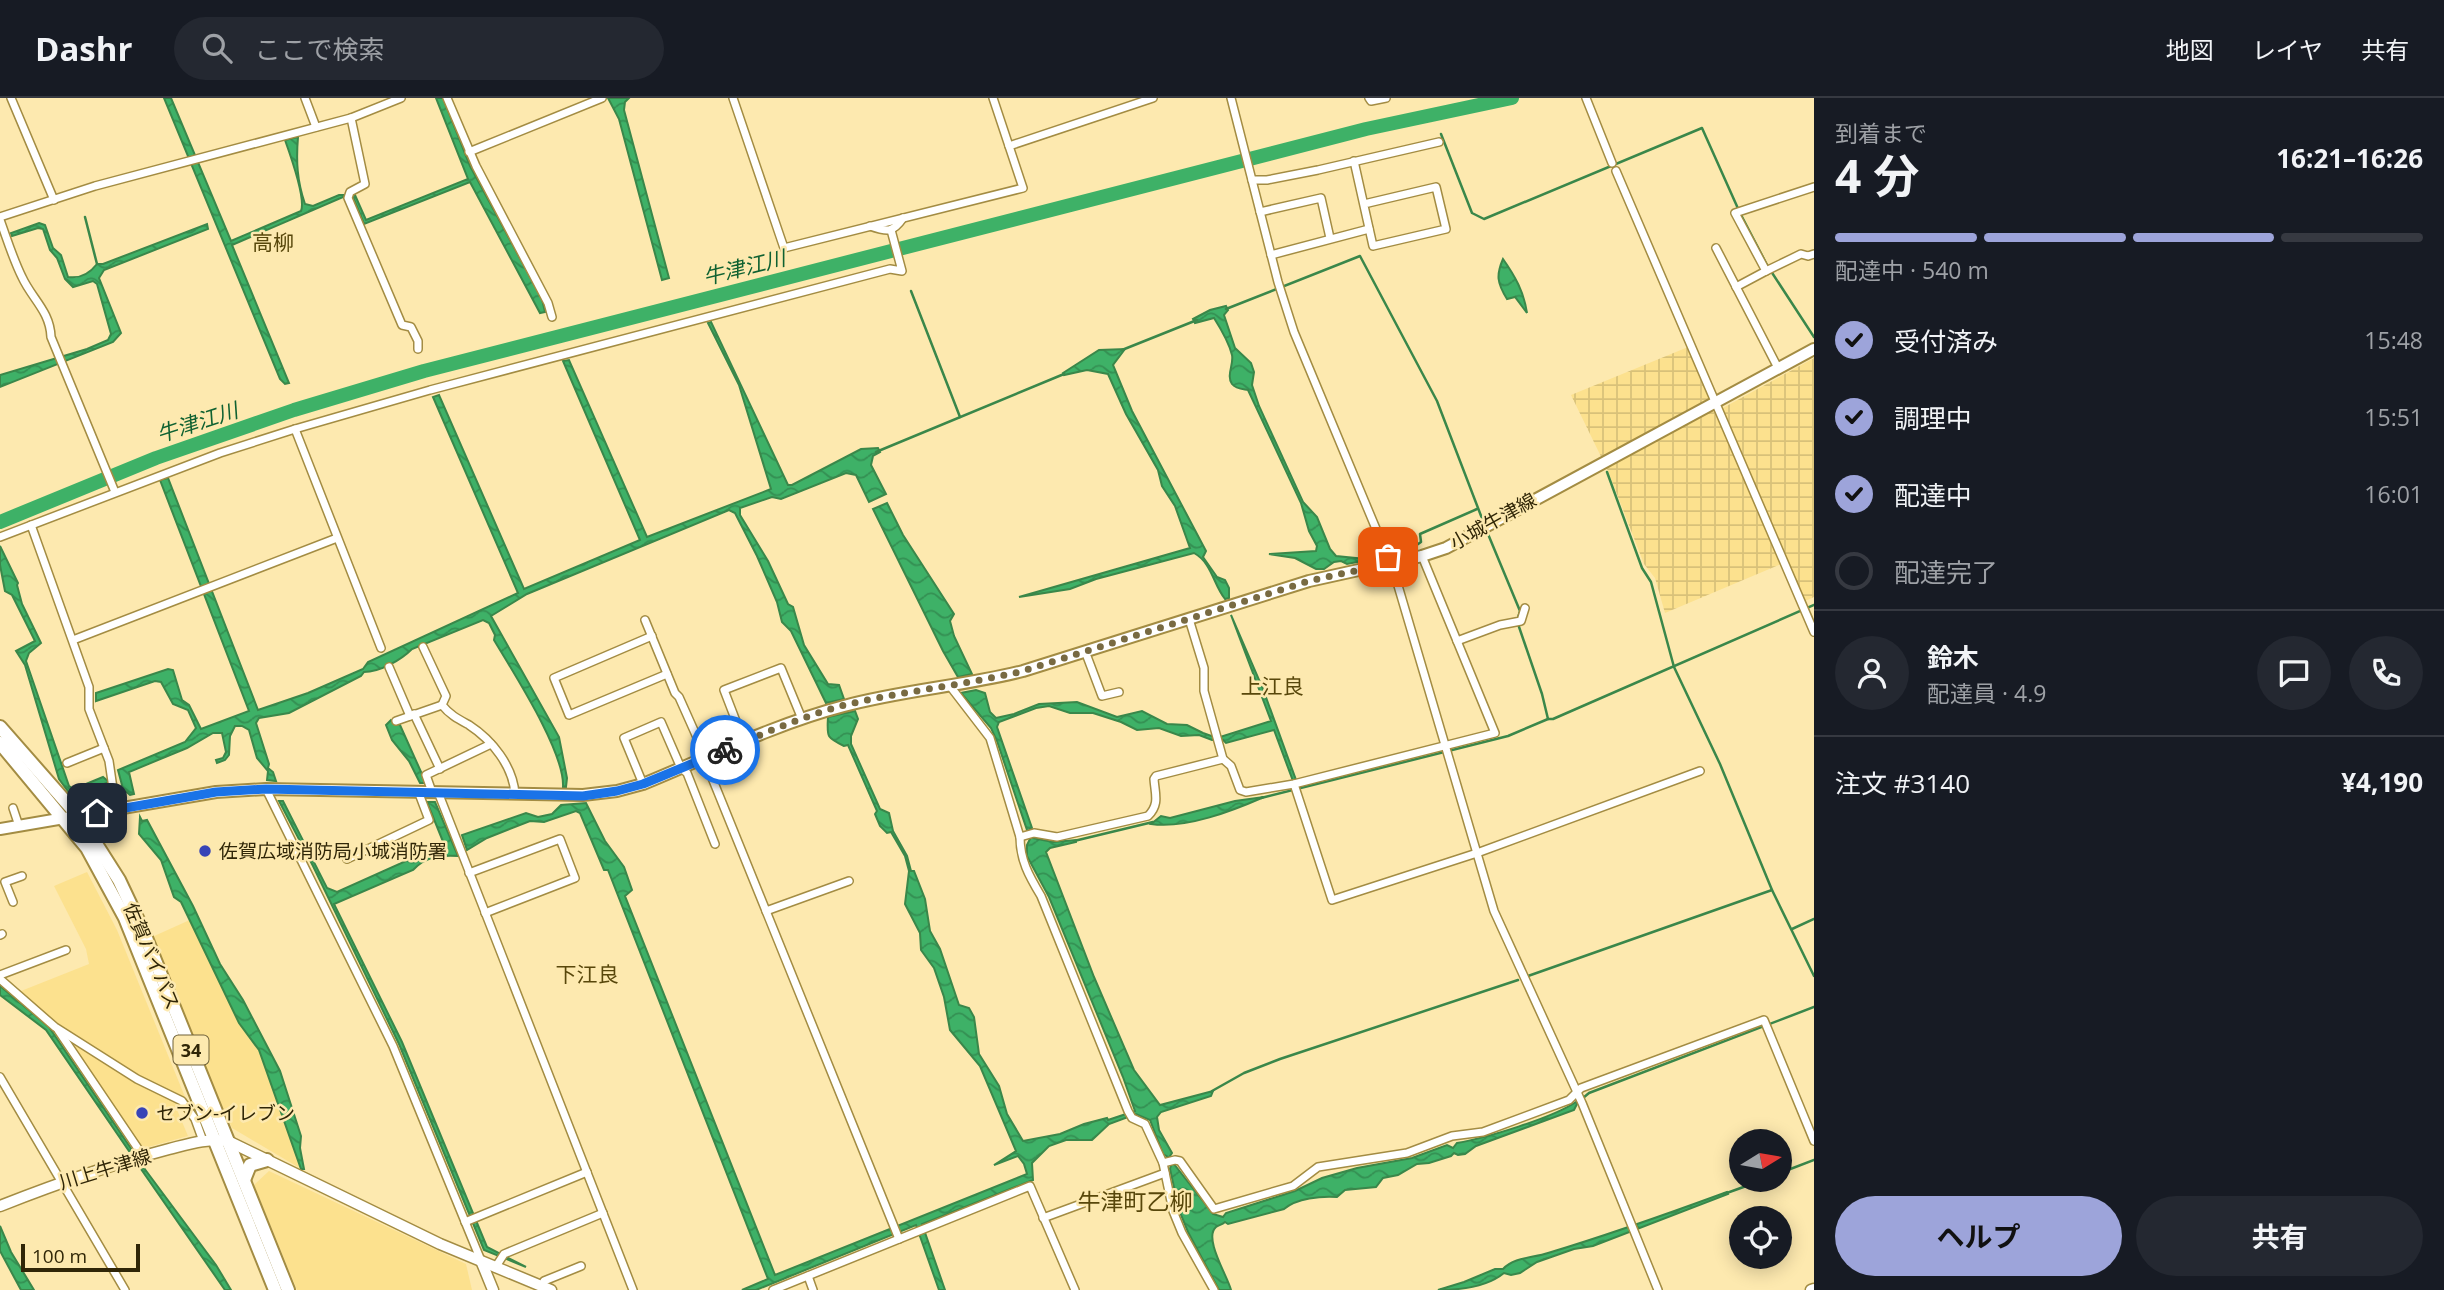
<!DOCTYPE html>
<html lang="ja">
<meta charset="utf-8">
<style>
body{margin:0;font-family:"Open Sans","Noto Sans JP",sans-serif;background:#242831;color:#f1f3f6;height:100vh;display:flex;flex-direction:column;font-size:26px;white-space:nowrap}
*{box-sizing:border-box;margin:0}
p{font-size:23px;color:#9ea1a6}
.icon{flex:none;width:38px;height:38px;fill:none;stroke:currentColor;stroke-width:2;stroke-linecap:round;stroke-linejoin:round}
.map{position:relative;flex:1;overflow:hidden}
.sheet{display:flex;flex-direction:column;background:#171b24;width:630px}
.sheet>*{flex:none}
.needle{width:46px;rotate:79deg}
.buttons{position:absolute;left:1729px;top:1031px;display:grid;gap:14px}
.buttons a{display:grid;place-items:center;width:63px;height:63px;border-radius:50%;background:#171b24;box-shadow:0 4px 18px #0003;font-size:35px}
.scale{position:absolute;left:21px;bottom:18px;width:119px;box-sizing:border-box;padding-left:7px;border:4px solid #302607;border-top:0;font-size:19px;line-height:24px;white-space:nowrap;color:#302607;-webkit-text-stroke:5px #fde9af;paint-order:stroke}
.pin{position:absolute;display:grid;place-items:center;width:60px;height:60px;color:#fff;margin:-30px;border-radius:14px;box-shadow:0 4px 10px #0006}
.courier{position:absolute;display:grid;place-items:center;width:70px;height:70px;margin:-35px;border:5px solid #1a73e8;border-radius:50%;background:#fff;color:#222;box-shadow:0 2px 9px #0007}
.headline em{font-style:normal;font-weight:700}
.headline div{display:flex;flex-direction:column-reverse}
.headline{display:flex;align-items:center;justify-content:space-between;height:119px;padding:0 21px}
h1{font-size:46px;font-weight:700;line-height:52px}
.bar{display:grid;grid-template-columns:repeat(4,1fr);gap:10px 7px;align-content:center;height:84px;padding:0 21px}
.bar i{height:9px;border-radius:5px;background:#363941}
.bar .current{background:#9da4da}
.bar p{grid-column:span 4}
.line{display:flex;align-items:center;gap:18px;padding:0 21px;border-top:2px solid #363941}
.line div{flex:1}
.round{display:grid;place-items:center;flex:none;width:74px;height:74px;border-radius:37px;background:#242831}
ol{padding:0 21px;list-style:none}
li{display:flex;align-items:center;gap:21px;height:77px}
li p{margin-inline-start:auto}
li .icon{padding:7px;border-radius:50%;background:#9da4da;color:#111;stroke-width:4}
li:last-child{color:#9ea1a6}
li i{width:38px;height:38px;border:4px solid #363941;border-radius:50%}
.button{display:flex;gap:14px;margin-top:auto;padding:14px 21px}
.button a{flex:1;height:80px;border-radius:42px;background:#9da4da;color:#111;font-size:28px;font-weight:700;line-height:80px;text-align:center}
.button a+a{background:#242831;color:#f1f3f6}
header{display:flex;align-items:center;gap:42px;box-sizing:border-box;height:98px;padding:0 35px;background:#171b24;border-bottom:2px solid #363941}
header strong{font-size:33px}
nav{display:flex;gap:38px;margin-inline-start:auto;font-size:24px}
.search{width:490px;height:63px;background:#242831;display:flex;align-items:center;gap:18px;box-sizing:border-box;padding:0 24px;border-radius:38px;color:#9ea1a6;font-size:26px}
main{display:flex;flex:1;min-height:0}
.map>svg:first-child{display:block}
.built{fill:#fce18e}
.industrial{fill:url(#industrial-grid)}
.water{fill:url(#water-waves);stroke:#3a874a;stroke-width:2}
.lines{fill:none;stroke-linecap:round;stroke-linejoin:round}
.stream{stroke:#3a874a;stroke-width:2.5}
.river{stroke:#3eb167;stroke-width:14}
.street-casing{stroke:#a38c43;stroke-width:10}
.secondary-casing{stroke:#a38c43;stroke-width:13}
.primary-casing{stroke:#a38c43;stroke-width:14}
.highway-casing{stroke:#a38c43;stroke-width:16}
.street{stroke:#fff;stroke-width:7}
.secondary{stroke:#fff;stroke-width:10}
.primary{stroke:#fff;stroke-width:10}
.highway{stroke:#fff;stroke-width:12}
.done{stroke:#786a42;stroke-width:7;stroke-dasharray:0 12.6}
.route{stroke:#1a73e8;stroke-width:9}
.poi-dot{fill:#3744b7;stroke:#fde9af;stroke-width:2.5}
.labels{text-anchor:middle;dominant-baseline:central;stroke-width:5;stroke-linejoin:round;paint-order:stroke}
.shield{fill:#fde9af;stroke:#6e6039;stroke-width:2}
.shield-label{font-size:18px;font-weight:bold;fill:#302607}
.street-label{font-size:19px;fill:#302607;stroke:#fde9af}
.poi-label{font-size:19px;fill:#302607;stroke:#fde9af;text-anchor:start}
.neighbourhood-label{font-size:21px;fill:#58470b;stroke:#fde9af}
.water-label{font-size:21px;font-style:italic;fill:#0f6131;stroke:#fde9af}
.quarter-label{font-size:23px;fill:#58470b;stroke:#fde9af}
</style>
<header>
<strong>Dashr</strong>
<div class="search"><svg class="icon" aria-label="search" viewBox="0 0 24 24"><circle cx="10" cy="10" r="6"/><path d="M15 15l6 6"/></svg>ここで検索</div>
<nav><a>地図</a><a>レイヤ</a><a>共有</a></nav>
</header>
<main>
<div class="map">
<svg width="1814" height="1192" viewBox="0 0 1814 1192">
<defs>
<pattern id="industrial-grid" width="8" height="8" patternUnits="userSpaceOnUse" patternTransform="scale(1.75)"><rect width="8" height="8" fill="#fce18e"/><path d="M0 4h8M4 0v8" fill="none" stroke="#d8c179"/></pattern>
<pattern id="water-waves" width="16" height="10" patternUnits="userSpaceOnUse" patternTransform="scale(1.75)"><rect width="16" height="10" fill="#3eb167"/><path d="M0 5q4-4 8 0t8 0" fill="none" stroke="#349053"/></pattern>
</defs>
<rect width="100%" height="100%" fill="#fde9af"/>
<g class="built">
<path d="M87 774 117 832 185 999 175 1007 188 1038 141 1051 61 929 21 893 89 866 86 851 54 788Z"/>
<path d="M192 821 260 949 303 1072 232 1030 217 997 152 839Z"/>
<path d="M269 1073 466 1166 472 1192H297L254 1087Z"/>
</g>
<path class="industrial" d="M1693 247 1721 311 1814 260V499L1803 504 1786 464 1665 515 1655 480 1644 466 1608 373 1571 297Z"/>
<g class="water">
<path d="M164 0H171L231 143 301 113C306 101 290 56 285 42L298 39C296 63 297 83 305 106L313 108 339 97H355L366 122 468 81 436 0H443L470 68 542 201 545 214 540 215 470 84 364 126 353 99H343L232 147 289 285 285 286 280 281Z"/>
<path d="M608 0H629L625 4 624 12 669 180 662 182 619 21Z"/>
<path d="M39 125 45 127 53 150 61 157 68 179C81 181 90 175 97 166H103L207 126 208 131 104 172 99 180 121 235 113 244 0 289V277L87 251 108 242 111 236 97 186 93 183 73 189 65 181 57 160 50 152 43 131 38 130 12 138 11 135Z"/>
<path d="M1503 161C1515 178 1524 194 1527 215L1515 199 1507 201C1497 185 1496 177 1503 161Z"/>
<path d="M1226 208 1228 212 1224 217 1235 250 1251 265 1254 274 1252 287 1259 308 1303 404 1317 419 1330 451 1336 458 1366 461 1383 459 1347 466 1341 463 1334 464 1324 471H1316L1295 460 1269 456 1316 453 1317 448 1309 433 1301 405 1248 292C1243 291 1236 291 1232 286 1226 277 1234 267 1232 257 1229 245 1221 231 1214 220L1195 225 1193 221 1210 212Z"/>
<path d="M711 224 788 387H792L861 351 878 350 880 354 873 358 871 367 886 396 869 404 856 377 846 375 781 401 772 399 740 410V417L768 463 788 506 793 509 804 547 828 586 839 587 844 601 826 605 791 533 782 524 777 504 757 458 735 415 729 412 527 496 491 518 559 639 567 680 566 689H563C565 654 513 574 494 542L495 537 489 525 483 522 412 551C401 562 380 574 364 574L361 578 289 615 259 620 256 625 269 666 268 670 273 674 276 683 267 682 268 673 257 660 249 632 242 628H235L230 638 229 657 225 662 217 665 216 662 223 660 226 654 222 635H213L187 650 129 674 134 696 130 697 123 691 118 672 185 644 196 630 188 612 173 606 161 584 155 583 96 603V595L168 571 173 572 182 602 189 607 201 631 249 613 160 382 168 380 258 612 308 595 363 571 368 564 518 495 433 299 439 297 524 491 640 442 563 263 569 262 647 439 771 391 739 287 708 225Z"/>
<path d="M1125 251 1113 267 1132 313 1206 453 1203 459 1217 479 1225 482 1229 490V500L1225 501C1213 486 1212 465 1194 455L1096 481 1070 491 1019 499 1190 450 1175 408 1162 388 1158 372 1126 316 1108 276 1087 272 1064 277 1063 275 1099 252Z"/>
<path d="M887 405 903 437 954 516 950 523 954 538 972 576 958 579 943 553 873 411Z"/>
<path d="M0 448 18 485 17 487 22 506 41 545 29 555 26 563 69 688 74 691 103 679 109 684 75 698 70 696 59 681 25 567 16 553 35 543 12 497 5 493 0 467Z"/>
<path d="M1231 517 1263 591 1296 682 1293 683 1274 632 1226 645 1223 642H1212L1199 637 1181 638 1159 630 1137 632 1121 624 1093 615H1070L1049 608 1036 610 999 624 997 629 1032 730 1030 731 1032 740 1053 744 1076 742V744L1050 750 1046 754 1094 879 1134 972 1160 1007 1213 993 1211 998 1161 1014 1157 1019 1159 1032 1172 1055 1170 1058 1174 1066 1213 1116 1223 1119 1226 1115 1295 1093 1322 1080 1357 1070 1412 1060 1447 1047 1453 1050 1457 1045C1486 1040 1552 1020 1576 1004L1577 1006 1574 1012 1476 1048 1465 1056 1458 1057 1454 1055 1451 1058 1429 1065 1417 1066 1398 1077 1383 1080 1376 1089 1345 1092 1337 1099C1321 1098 1297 1100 1284 1111L1228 1126 1225 1124C1222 1127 1218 1127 1216 1129 1203 1140 1228 1179 1231 1192H1219L1188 1134 1179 1112 1170 1071 1171 1067 1168 1059 1163 1056 1150 1022 1136 1016 1109 1026 1092 1042H1066L1049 1048 1032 1065 1033 1082 922 1126 945 1192H939L916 1127 756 1192H742L768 1181 608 772H604L580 715 576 713 544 724 530 723 487 740 467 752 462 737 526 715 538 719 552 716 561 707 586 705 605 743 624 769 632 792 625 798 775 1177 1027 1076 1024 1066 1018 1058 994 1067 1016 1053 980 968 950 932 944 899 934 870 921 852 920 835 905 806 909 773 905 758 891 734 887 735 880 728 875 716 877 713 848 647 844 648C826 639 827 639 828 619L855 613 858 621 851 638V646L880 711 889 715 893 733 907 758 911 773H914L925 801 930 833 940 851 959 907 969 910 974 919 979 956 999 988 1007 1016 1023 1043 1060 1036 1084 1026 1107 1020 1108 1022 1135 1013 1123 979 1049 799 1027 758V747L1030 741 997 643 991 630 961 595 976 592 985 595 990 614 996 620 1014 616 1039 606 1077 604 1117 619 1142 613 1167 626 1187 627 1203 635 1217 640 1271 623Z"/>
<path d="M391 622 400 627 426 685H420L409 663 392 642 386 627Z"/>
<path d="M1264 699C1232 713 1186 731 1151 726L1161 718 1170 720 1235 703Z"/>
<path d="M279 703H283L327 790 337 794 444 746 427 704H435L458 758C441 757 426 758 413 772L334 806 402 944 487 1149 526 1169 484 1152 399 946 313 768Z"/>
<path d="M140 719 142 723 147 722 193 808 220 866 243 902 280 973 301 1038 300 1050 304 1071H301L259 952 239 925 181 804 174 799 161 762 139 736Z"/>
<path d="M0 888 49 929 132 1052 129 1053 46 932 0 897Z"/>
<path d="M144 1070 216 1167 231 1192H225L141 1071Z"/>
<path d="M1727 1094 1728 1096 1593 1148 1574 1151 1537 1164 1520 1175 1511 1177 1504 1175C1487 1189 1459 1192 1438 1192L1464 1184 1495 1171H1503C1514 1159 1533 1160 1548 1155 1608 1137 1667 1116 1727 1094Z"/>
<path d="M0 1128 11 1154 34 1192H21L0 1153Z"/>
</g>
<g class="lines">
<g class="stream">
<path d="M1441 36 1472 115 1484 121 1702 30 1740 115 1767 167 1814 239"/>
<path d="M85 119 97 166"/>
<path d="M911 193 960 319"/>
<path d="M1226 211 1360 158 1437 303 1483 423"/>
<path d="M1122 252 1197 222"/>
<path d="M876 354 1064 276"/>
<path d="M1607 374 1642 470 1651 484 1674 569 1720 666 1772 792 1814 878"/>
<path d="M1488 436 1520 513 1517 523 1542 596 1548 621"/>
<path d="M1389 457 1408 453 1421 444 1420 436 1477 411"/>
<path d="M1261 700 1508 638 1548 621H1553L1814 507"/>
<path d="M1074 743 1153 724"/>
<path d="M1792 831 1814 821"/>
<path d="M1528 878 1772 792"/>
<path d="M1212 993 1244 975 1280 961 1518 882"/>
<path d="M1583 1000 1589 995 1814 909"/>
<path d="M1780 1075 1814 1062"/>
<path d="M1724 1096 1763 1082"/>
</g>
<path class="river" d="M0 424 156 360 294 312 424 273 1366 31 1512 0"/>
<defs>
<g id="street">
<path d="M11 0 54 102"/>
<path d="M305 0 316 29"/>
<path d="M447 0 476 68 548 205 552 219"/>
<path d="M733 0 784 150 1023 90 993 0"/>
<path d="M1231 0 1278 184 1294 234 1394 474 1494 813 1582 1005 1658 1192"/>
<path d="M1369 0 1371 3 1386 0"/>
<path d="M1586 0 1612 65"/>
<path d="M351 20 365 86 350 94 348 100 402 227 411 229 418 243V251"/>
<path d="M1009 48 1153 0"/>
<path d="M469 54 602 0"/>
<path d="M1354 63 1373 148 1446 131 1436 89 1364 106"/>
<path d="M1616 73 1814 534"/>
<path d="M1252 82H1267L1318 72 1439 44"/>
<path d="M1260 114 1321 100 1330 140"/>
<path d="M0 119 95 88 351 20 401 0"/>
<path d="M0 122C7 141 13 161 22 179 32 201 50 213 51 239L115 394"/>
<path d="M870 128C887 134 893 135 903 120"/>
<path d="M1716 150 1778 270"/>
<path d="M1271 157 1369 131"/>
<path d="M1766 173 1801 156 1808 158 1814 156"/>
<path d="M1736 189 1766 173 1735 115 1814 89"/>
<path d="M295 331 381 550"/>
<path d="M31 427 89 589V611L109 663 116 711"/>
<path d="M0 439 220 355 295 331 430 292 890 171 902 173 891 132"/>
<path d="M1189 521 1204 570V593L1223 661 1231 668 1240 692 1246 694 1294 686 1495 635 1422 458"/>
<path d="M645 522 675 595 679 599 704 655V660L899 1141"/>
<path d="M652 538 554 580 569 617 667 576"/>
<path d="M73 542 337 440"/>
<path d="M1457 543 1500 527 1521 523 1525 510"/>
<path d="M423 549 446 598 442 607C450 617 458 621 469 627 492 642 513 668 515 696"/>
<path d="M1085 553 1102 598 1119 594"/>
<path d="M389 569 410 618"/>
<path d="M950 588 990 640 1020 739 1034 735 1057 739 1148 718C1160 706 1155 696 1154 681L1156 678 1223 661"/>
<path d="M414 616 440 671"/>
<path d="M396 623 442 607"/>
<path d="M744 644 724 592 781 570 802 621"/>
<path d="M67 665 104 650"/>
<path d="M643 686 624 640 661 624 681 670 687 675 715 746"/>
<path d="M1294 686 1332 802 1477 755 1700 673"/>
<path d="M266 691 393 948 482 1165"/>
<path d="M432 694 426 677 491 646"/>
<path d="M438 694 633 1192"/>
<path d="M13 710 19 728"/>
<path d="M1020 739C1020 762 1029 778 1041 798L1128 1013 1132 1020 1145 1026 1163 1065"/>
<path d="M347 761 429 722 418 693"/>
<path d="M469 775 560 741 575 780 485 815"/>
<path d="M13 804 5 784 22 778"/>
<path d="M766 813 849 783"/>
<path d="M0 837 2 836"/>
<path d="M0 877 66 852"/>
<path d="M0 881 55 929 137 981 182 1003 195 1021 203 1043"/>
<path d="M58 932 143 1058"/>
<path d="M0 979 125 1192"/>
<path d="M1043 1120 1165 1075"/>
<path d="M465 1124 587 1074"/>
<path d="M495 1170 504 1156 603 1115"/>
<path d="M808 1178 813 1192"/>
<path d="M542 1187 544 1183 581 1168"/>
<path d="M773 1192 1030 1088 1075 1192"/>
<path d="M1214 1192 1182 1135 1173 1113 1163 1065 1175 1062 1180 1063 1214 1111 1293 1088 1318 1069 1407 1055 1452 1038 1483 1034 1569 1002 1581 990 1764 922 1814 1043"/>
</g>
<g id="secondary">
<path d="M0 1108C56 1086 112 1066 169 1051 189 1046 207 1040 228 1043L440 1146 551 1192"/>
<path d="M482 1165 493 1192"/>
<path d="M1811 1192 1814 1191"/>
</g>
<path id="primary" d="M0 731 216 694 266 691 583 697 617 693 643 686C709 659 775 626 844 608 903 592 964 588 1023 573L1309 483 1422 458 1446 450 1814 251"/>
<g id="highway">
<path d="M0 629 79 719 119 782 144 835 288 1192"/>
<path d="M0 645 87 750 125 820 275 1192"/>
<path d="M244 1082 250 1067 267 1062"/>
</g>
</defs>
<use href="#street" class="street-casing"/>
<use href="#secondary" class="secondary-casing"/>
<use href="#primary" class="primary-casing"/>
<use href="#highway" class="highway-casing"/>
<use href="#street" class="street"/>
<use href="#secondary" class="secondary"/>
<use href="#primary" class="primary"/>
<use href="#highway" class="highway"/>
</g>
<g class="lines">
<path class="done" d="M725 652C764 635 804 618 845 607 904 593 965 587 1023 573L1309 483 1391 465 1388 459"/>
<path class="route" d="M97 715 216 694 266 691 583 698 617 693 643 686 725 652"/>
</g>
<g class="poi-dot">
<circle cx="205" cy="753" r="7"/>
<circle cx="142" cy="1015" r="7"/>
</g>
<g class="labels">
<rect class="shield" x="173.5" y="937.5" width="35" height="29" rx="5"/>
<g class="shield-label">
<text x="191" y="952">34</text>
</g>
<g class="street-label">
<text transform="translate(1493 423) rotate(-29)">小城牛津線</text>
<text transform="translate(152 858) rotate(67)">佐賀バイパス</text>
<text transform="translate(105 1071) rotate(-17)">川上牛津線</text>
</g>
<g class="poi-label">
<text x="219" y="753">佐賀広域消防局小城消防署</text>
<text x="156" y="1015">セブン-イレブン</text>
</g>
<g class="neighbourhood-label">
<text x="273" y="144">高柳</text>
<text x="1272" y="588">上江良</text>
<text x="587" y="876">下江良</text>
</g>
<g class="water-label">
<text transform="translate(744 169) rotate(-14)">牛津江川</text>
<text transform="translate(197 324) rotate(-18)">牛津江川</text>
</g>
<g class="quarter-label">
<text x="1135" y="1103">牛津町乙柳</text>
</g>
</g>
</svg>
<div class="buttons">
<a><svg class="needle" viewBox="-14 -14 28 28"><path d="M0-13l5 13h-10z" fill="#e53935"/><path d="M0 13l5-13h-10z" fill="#9ea1a6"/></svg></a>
<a><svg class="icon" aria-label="locate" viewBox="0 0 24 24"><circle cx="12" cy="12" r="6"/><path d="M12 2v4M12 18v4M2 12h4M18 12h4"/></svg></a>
</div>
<div class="scale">100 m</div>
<div class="pin" style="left:1388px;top:459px;background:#ea580c"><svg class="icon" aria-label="bag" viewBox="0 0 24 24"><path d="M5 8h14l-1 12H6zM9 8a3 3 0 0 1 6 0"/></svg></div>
<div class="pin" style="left:97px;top:715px;background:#1f2937"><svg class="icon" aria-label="home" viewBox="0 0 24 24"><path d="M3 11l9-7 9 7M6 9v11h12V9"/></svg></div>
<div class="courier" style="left:725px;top:652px"><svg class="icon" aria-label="bike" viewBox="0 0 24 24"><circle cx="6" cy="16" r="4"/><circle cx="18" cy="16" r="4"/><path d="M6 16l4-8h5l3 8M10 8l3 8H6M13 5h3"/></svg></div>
</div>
<section class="sheet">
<div class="headline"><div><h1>4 分</h1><p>到着まで</p></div><em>16:21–16:26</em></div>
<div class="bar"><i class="current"></i><i class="current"></i><i class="current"></i><i></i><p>配達中 · 540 m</p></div>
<ol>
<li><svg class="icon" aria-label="check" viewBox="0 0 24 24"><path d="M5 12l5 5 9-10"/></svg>受付済み<p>15:48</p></li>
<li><svg class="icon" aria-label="check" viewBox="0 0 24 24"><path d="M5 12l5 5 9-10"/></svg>調理中<p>15:51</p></li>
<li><svg class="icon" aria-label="check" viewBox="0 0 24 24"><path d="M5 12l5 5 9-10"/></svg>配達中<p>16:01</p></li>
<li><i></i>配達完了</li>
</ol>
<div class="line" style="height:126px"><a class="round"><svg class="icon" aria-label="person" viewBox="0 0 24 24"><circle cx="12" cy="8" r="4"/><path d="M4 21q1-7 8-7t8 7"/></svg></a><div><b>鈴木</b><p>配達員 · 4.9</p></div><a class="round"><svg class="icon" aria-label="chat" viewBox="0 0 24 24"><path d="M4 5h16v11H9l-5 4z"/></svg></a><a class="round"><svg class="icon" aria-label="phone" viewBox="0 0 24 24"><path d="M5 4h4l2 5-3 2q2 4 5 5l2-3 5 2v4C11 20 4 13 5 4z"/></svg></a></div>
<div class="line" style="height:91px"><div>注文 #3140</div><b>¥4,190</b></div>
<div class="button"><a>ヘルプ</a><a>共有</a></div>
</section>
</main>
